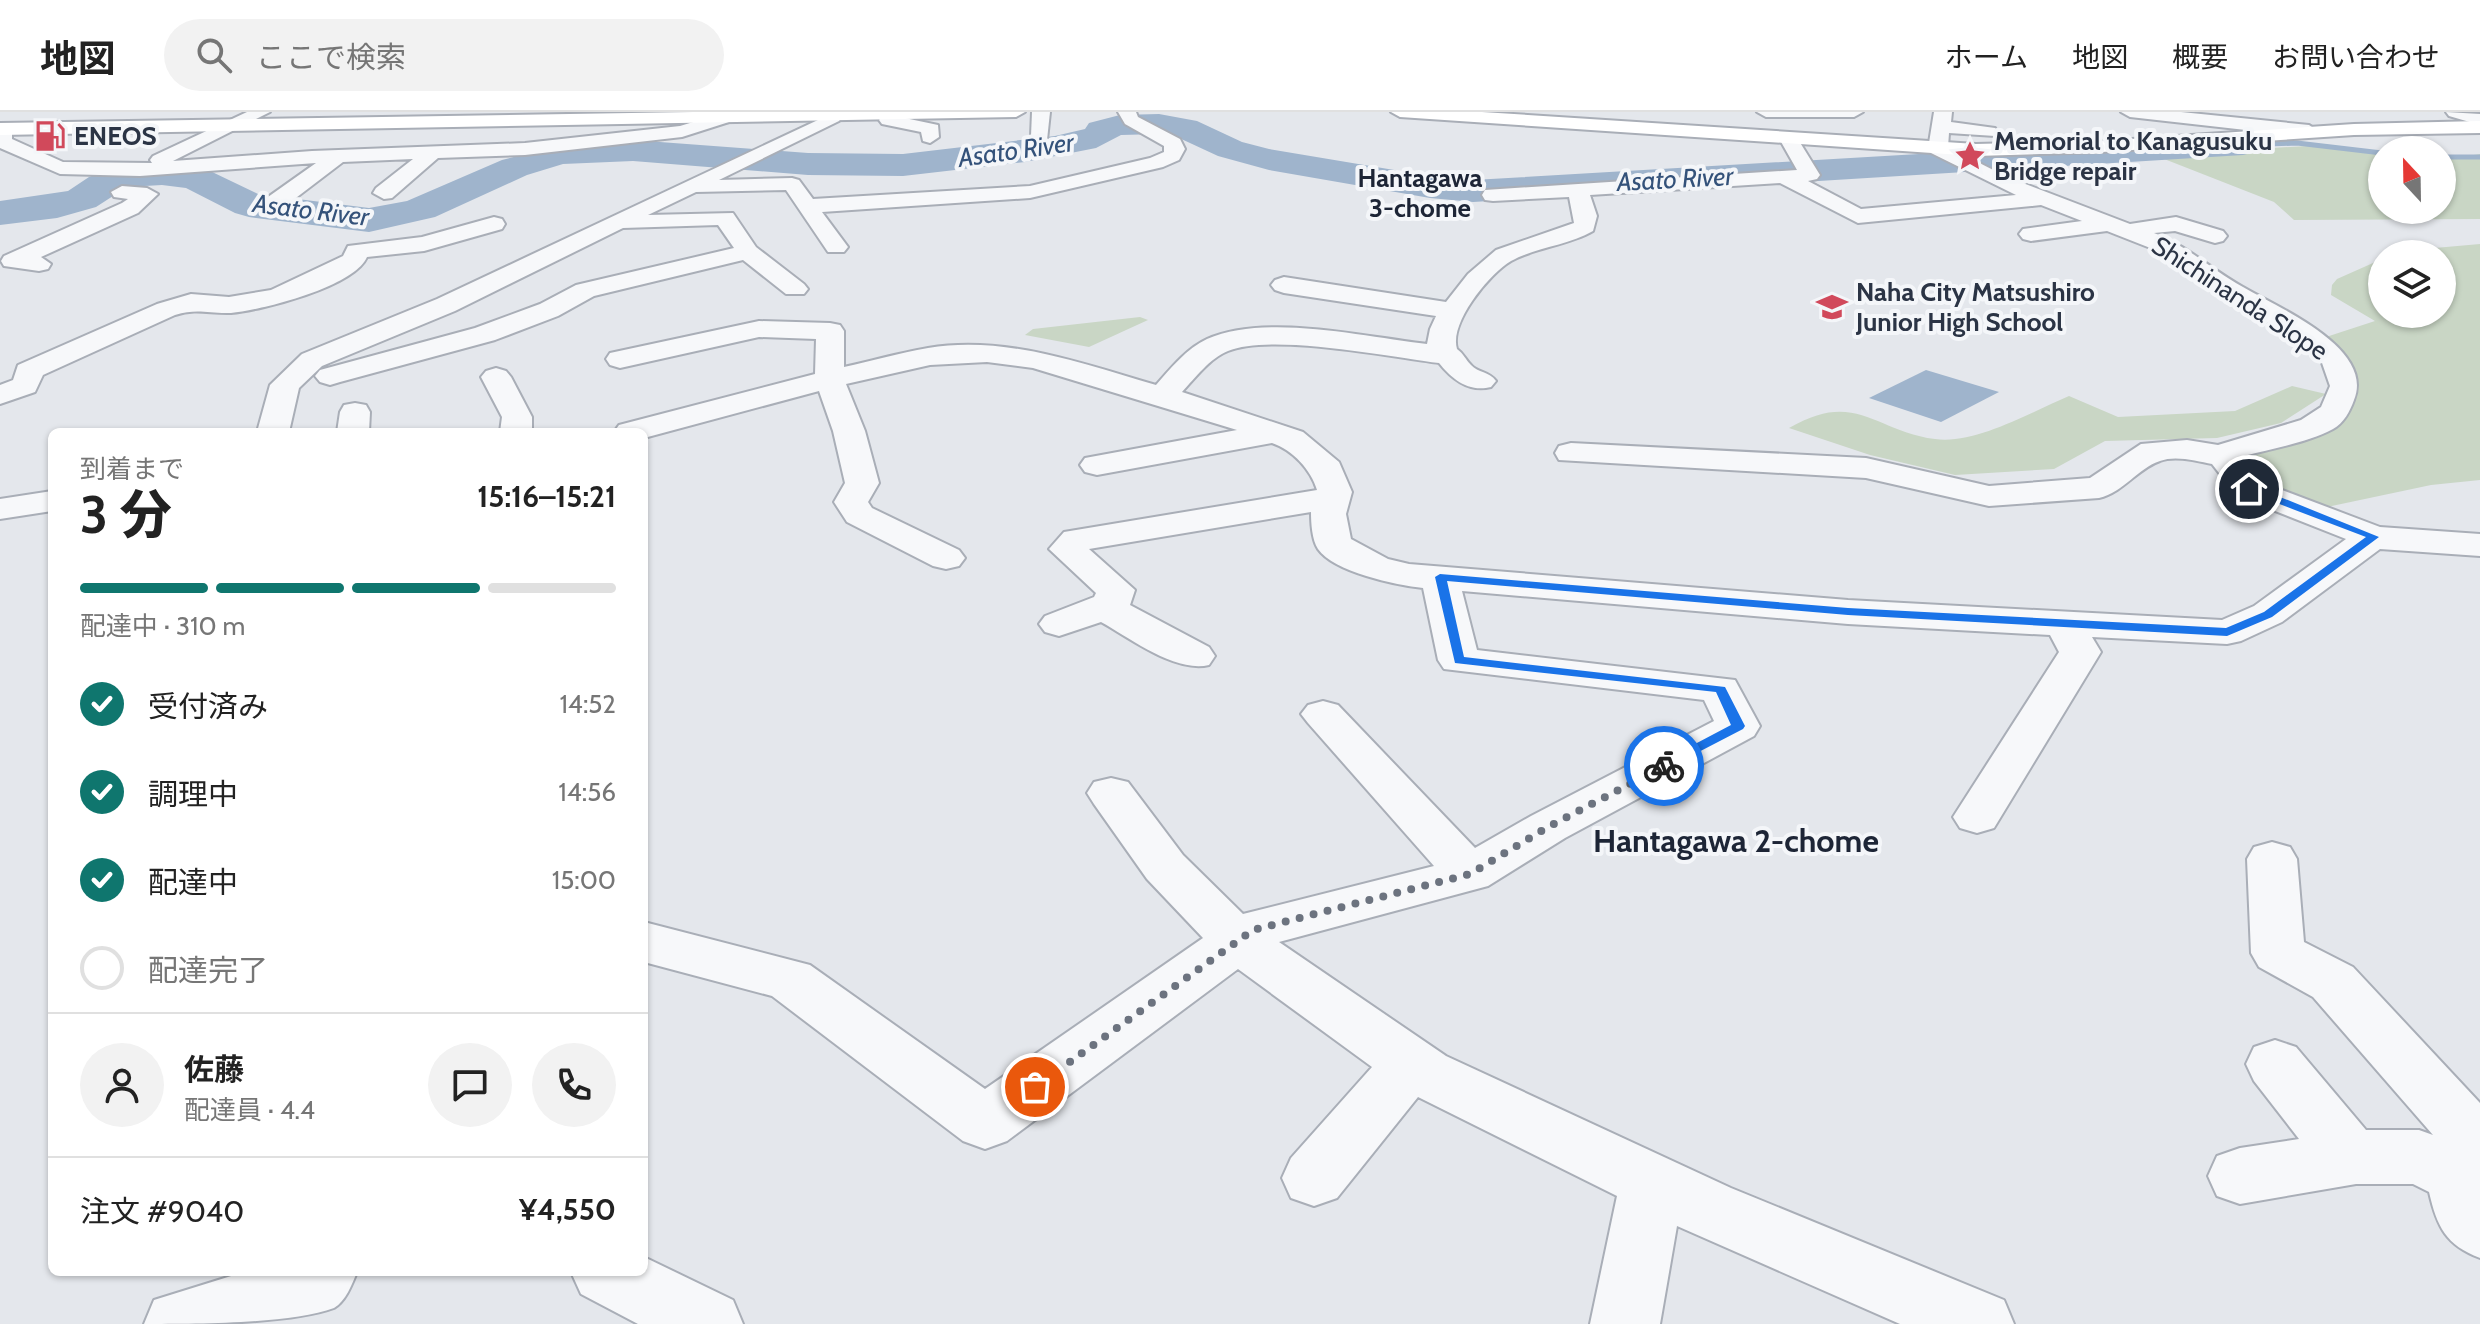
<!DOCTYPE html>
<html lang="ja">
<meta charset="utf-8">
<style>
body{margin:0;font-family:Cabin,"Noto Sans JP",sans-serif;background:#f2f2f2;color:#222;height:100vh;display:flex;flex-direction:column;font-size:30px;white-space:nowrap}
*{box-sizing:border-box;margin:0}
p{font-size:26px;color:#767676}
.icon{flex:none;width:44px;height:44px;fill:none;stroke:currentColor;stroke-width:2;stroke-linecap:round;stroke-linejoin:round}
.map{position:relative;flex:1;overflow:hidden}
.panel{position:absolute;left:48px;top:316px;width:600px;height:848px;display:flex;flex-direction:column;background:#fff;border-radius:12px;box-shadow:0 2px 6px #0004}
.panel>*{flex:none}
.needle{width:52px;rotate:338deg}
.fabs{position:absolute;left:2368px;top:24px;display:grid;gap:16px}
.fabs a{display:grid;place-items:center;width:88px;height:88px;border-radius:50%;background:#fff;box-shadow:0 2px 6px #0004;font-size:40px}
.pin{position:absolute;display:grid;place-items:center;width:68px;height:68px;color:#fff;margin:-34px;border:4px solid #fff;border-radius:50%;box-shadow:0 2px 8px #0007}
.courier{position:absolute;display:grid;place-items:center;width:80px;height:80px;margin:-40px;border:6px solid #1a73e8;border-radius:50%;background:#fff;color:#222;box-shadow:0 2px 10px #0007}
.overview em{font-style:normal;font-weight:800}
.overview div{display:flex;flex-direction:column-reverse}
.overview{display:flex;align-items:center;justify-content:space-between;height:136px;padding:0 32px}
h1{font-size:52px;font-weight:800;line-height:60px}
.bar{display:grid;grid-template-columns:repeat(4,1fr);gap:12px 8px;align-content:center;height:96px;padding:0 32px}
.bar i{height:10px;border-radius:6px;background:#e0e0e0}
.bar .on{background:#0f766e}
.bar p{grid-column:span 4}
.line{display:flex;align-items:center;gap:20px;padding:0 32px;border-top:2px solid #e0e0e0}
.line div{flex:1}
.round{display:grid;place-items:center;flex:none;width:84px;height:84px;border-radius:42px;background:#f2f2f2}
ol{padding:0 32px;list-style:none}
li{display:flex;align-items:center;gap:24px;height:88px}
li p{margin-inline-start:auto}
li .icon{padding:8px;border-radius:50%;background:#0f766e;color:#fff;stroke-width:4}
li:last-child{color:#767676}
li i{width:44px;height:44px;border:4px solid #e0e0e0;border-radius:50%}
header{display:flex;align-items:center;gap:48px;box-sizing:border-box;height:112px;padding:0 40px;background:#fff;border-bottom:2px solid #e0e0e0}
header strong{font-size:38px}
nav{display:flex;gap:44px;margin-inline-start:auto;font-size:28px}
.search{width:560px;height:72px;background:#f2f2f2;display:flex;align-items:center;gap:20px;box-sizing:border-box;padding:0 28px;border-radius:44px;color:#767676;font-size:30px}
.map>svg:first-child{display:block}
.green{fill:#c9d6c5}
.water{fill:#9fb4cc}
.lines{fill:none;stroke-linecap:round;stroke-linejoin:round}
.stream{stroke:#9fb4cc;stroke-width:5}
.river{fill:#9fb4cc;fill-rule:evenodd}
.street-casing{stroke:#a9aeb7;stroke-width:4}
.secondary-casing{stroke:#a9aeb7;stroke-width:4}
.street{fill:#f7f8fa;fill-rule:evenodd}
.secondary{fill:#fff;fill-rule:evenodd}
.route{fill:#1a73e8}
.done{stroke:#6c737f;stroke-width:8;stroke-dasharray:0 14.4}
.labels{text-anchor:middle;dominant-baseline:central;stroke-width:8;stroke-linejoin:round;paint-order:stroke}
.far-poi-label{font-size:26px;font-weight:bold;fill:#2b3445;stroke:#f4f6f9;text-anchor:start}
.far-water-label{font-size:26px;font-style:italic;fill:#34527a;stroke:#f4f6f9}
.far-neighbourhood-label{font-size:26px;font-weight:bold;fill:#1d2536;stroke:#f4f6f9}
.far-street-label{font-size:26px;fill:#2b3445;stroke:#f4f6f9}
.neighbourhood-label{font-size:32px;font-weight:bold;fill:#1d2536;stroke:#f4f6f9}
</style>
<header>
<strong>地図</strong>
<div class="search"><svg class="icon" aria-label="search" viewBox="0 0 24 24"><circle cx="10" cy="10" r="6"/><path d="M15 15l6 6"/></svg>ここで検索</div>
<nav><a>ホーム</a><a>地図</a><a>概要</a><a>お問い合わせ</a></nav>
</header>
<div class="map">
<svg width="2480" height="1212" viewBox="0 0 2480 1212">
<rect width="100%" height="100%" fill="#e4e7ec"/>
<g class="green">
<path d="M2307 34 2382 42V98H2442V48L2480 42V107L2294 108 2274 90 2154 43Z"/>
<path d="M2480 132V368L2431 373 2327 395 2280 381 2240 351C2258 319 2361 337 2355 276 2352 252 2344 240 2326 225L2375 209 2331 183 2332 173 2337 167 2382 147V202H2442V142H2393L2401 139Z"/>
<path d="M1140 205 1148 208 1089 235 1025 223 1033 217Z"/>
<path d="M2292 274 2326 282 2281 311 2217 326 2105 329 2054 357 1955 363 1870 343 1789 316C1856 277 1874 319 1935 327 1975 333 2033 299 2069 284L2118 305 2235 299Z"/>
</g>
<path class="water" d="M1926 258 1999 280 1941 310 1869 286Z"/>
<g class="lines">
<g class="stream">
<path d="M2243 33 2297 31 2382 41"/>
<path d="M2442 45H2480"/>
</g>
<path class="river" d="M1159 2 1197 9 1242 30 1269 37 1430 64 1473 68 2243 23 2255 26 2260 33 2255 40 2243 43 1473 90 1430 86 1269 58 1218 44 1177 25 1159 22 1121 23 1096 36 1025 50 903 64 808 63 633 49 563 52 527 63 435 105 369 120 249 105 235 101 186 76 162 73 127 75 96 95 57 106 0 113V89L68 79 89 65 120 54 162 51 208 58 258 82 369 96 407 89 502 48 563 32 633 28 808 41 903 42 1055 24 1085 17 1089 11 1120 3Z"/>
<defs>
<g id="street">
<path d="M247 0H270L173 49 312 39 525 31 680 14 723 1 732 6 729 10 682 25 525 43 438 46 392 86 384 87 373 81 376 76 413 47 343 50 284 95 276 97 265 90 268 85 316 51 140 64 60 62 0 36V12L3 11 12 17V27L63 50 152 51 150 48 153 44Z"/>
<path d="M835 0 842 5 839 9 719 68 792 66 799 68 813 87 1030 74 1150 46 1164 40V34L1125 12 1118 0H1136L1138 5 1180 27 1185 37 1179 48 1163 55 1030 86 822 100 848 135 844 140H828L786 78 696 80 648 103 733 101 756 135 804 172 808 177 804 182H786L743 148 594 184 558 204 495 228 340 270 330 273 320 270 315 264 320 258 475 216 540 192 576 173 734 136 718 113 623 116 455 199 322 254 299 276 289 320H257L270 273 302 242 437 187Z"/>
<path d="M886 0H898L900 5 938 13 939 25 930 31 923 29 921 20 882 12 879 8Z"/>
<path d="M1032 0H1050L1047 28H1033L1031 24Z"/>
<path d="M1757 0H1863L1854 5H1766Z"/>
<path d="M1934 0H1952L1951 10 1995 16 1997 20 1995 24 1949 21 1948 35 2007 65 2130 112 2176 105 2223 119 2227 124 2223 129 2215 131 2175 119 2154 121C2188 134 2212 158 2243 175 2279 196 2375 236 2354 288 2350 299 2344 311 2333 317 2307 331 2273 336 2244 344L2242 346 2261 370 2380 415 2480 422V444L2380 437 2282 510 2241 529 2227 532 2092 525 2101 540 1994 716 1977 721 1960 716 1953 705 2059 540 2050 523 1848 512 1462 479 1477 538 1735 568 1760 614 1754 624 1565 726 1488 774 1279 830 1446 944 1731 1076 2004 1188 2014 1212H1900L1677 1114 1660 1212H1590L1617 1084 1418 985 1337 1086 1314 1094 1291 1086 1282 1066 1291 1046 1372 955 1238 857 1007 1029 985 1037 963 1029 772 884 644 850V810L810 853 985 977 1203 826 1147 767 1094 692 1087 681 1094 670 1111 666 1128 670 1183 743 1243 802 1434 754 1308 611 1301 602 1308 593 1323 589 1338 593 1475 736 1531 704 1714 609 1704 588 1444 557 1438 548 1423 476C1396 473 1334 460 1318 437 1312 428 1311 411 1311 400L1089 437 1135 478 1130 493 1209 535 1215 544 1209 553C1175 561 1130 526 1101 510L1059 524 1045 520 1039 512 1045 504 1094 485 1096 481 1049 437 1064 420 1317 378C1311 358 1293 338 1272 331L1097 363 1085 360 1080 353 1085 346 1237 318 1033 256 987 250 930 253 846 272 865 319 879 371 868 390 872 396 959 438 965 446 959 454 946 457 933 454 847 410 834 390 845 371 833 319 819 279 644 326V320H614L619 313 815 262 816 227 759 225 620 256 610 253 606 247 610 241 759 209 830 211 840 213 844 219V255C871 249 899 241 928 236 1006 223 1083 252 1156 273 1170 257 1187 236 1207 227 1266 201 1365 225 1427 232L1430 217 1436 204 1284 181 1275 178 1271 173 1275 168 1284 165 1446 190 1468 162 1496 138 1574 111 1569 85 1493 89 1485 88 1482 83 1485 78 1797 58 1780 28 1789 22 1796 24 1820 63 1817 67 1808 69 1861 97 2016 83 1931 41 1928 37ZM1780 71 1858 111 2041 93 2082 109 2023 117 2019 122 2023 127 2031 129 2107 119 2163 141 2220 183 2277 216 2321 248 2330 274 2321 295 2301 308 2218 333 2187 328 2141 332 2090 366 1989 374 1866 346 1571 331 1559 334 1555 341 1559 348 1866 366 1989 394 2099 386C2124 380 2138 356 2160 349 2175 343 2197 349 2212 352L2237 384 2346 427 2254 494 2222 508 1848 488 1409 452 1388 447 1351 427 1346 402 1352 380 1339 350 1303 320 1182 280C1195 266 1210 246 1228 239 1270 221 1391 245 1439 251 1451 266 1468 281 1491 275L1496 269C1489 259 1478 261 1471 253 1465 247 1464 242 1457 237 1449 211 1489 162 1511 149 1536 135 1567 134 1593 119L1597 104 1590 83Z"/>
<path d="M2121 0H2181L2309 13 2318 19 2309 25 2130 5Z"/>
<path d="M2446 0 2480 2V13L2449 4Z"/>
<path d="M122 74 147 76 158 82 138 101 41 145 51 152 48 157 39 159 4 154 1 149 4 144 122 91 128 87 114 85 111 80Z"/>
<path d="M494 105 502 107 505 112 502 117 424 139 367 145C354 175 262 198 231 201 209 202 198 196 175 203L43 263 35 280 0 292V273L13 268 18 253 157 192 191 182 229 185 271 178 343 144 348 134 422 125Z"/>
<path d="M496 256 506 259 511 265 532 305V320H500L502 305 481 265 486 259Z"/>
<path d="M355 291 366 293 370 300 369 320H337L340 300 344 293Z"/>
<path d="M52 379V399L0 407V387Z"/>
<path d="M2272 730 2290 735 2297 747 2304 830 2353 855 2480 991V1146C2446 1133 2437 1115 2429 1080L2413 1072H2356L2240 1092 2217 1084 2208 1064 2217 1044 2240 1036 2299 1027 2254 969 2246 952 2254 935 2275 928 2296 935 2366 1018H2419L2433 1023 2313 885 2259 855 2251 841 2247 747 2254 735Z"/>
<path d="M644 1145 733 1188 743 1212H638L581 1182 571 1160H644Z"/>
<path d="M244 1160H357C352 1172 346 1189 334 1196 291 1212 195 1212 144 1212L154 1188Z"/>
</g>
<g id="secondary">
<path d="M693 0H1025L1016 5 0 23V11Z"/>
<path d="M1391 0H1482L1976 32 2102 29 2354 12 2480 9V21L2354 23 2102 40 1976 44 1400 5Z"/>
</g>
</defs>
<use href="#street" class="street-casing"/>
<use href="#secondary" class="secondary-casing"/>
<use href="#street" class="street"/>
<use href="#secondary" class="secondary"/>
</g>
<path class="route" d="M2245 374H2253L2379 425 2272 505 2227 524 1848 503 1447 469 1464 545 1725 575 1745 614 1743 617 1664 658 1657 654 1659 651 1731 613 1716 580 1455 551 1435 465 1440 462 1848 496 2226 516 2264 500 2366 425 2245 379Z"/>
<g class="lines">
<path class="done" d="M1035 975 1253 818 1470 762 1548 715 1664 654"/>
</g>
<defs>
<symbol id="fuel-bare" viewBox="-9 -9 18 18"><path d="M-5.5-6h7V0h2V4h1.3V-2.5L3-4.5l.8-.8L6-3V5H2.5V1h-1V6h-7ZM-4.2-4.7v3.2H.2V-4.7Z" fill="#d1495b" stroke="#f4f6f9" stroke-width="2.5" paint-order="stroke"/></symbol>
<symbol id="sight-bare" viewBox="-9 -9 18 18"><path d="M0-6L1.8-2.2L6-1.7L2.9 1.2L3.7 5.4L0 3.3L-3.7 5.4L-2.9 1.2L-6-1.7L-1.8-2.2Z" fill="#d1495b" stroke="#f4f6f9" stroke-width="2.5" paint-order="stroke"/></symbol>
<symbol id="school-bare" viewBox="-9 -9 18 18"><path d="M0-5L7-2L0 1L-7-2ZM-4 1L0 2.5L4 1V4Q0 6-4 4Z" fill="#d1495b" stroke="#f4f6f9" stroke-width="2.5" paint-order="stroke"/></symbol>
</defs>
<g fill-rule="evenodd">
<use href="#fuel-bare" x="28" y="2" width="44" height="44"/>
<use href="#sight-bare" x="1948" y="22" width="44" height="44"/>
<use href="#school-bare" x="1810" y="173" width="44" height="44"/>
</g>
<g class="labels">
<g class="far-poi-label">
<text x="74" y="24">ENEOS</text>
<text x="1994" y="29">Memorial to Kanagusuku<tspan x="1994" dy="30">Bridge repair</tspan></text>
<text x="1856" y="180">Naha City Matsushiro<tspan x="1856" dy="30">Junior High School</tspan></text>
</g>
<g class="far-water-label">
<text transform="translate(1016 38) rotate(-8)">Asato River</text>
<text transform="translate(1675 67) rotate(-3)">Asato River</text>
<text transform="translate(311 98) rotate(7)">Asato River</text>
</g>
<g class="far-neighbourhood-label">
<text x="1420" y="66">Hantagawa<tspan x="1420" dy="30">3-chome</tspan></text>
</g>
<g class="far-street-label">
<text transform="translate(2240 186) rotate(33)">Shichinanda Slope</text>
</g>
<g class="neighbourhood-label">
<text x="1736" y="728">Hantagawa 2-chome</text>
</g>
</g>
</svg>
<div class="fabs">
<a><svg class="needle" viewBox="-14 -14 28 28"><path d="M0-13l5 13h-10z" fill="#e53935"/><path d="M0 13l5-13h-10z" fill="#767676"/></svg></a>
<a><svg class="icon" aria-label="layers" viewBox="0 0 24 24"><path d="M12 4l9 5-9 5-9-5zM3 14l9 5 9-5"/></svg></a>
</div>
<div class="pin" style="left:1035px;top:975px;background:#ea580c"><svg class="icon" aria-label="bag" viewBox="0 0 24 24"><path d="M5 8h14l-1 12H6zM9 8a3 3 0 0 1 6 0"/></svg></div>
<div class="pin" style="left:2249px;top:377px;background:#1f2937"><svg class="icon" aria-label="home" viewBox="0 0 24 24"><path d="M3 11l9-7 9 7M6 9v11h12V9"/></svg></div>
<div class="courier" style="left:1664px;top:654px"><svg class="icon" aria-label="bike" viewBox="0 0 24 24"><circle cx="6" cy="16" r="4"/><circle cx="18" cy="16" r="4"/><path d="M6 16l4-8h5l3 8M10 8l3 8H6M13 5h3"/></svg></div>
<section class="panel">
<div class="overview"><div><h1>3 分</h1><p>到着まで</p></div><em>15:16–15:21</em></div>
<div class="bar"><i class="on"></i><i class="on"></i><i class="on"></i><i></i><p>配達中 · 310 m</p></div>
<ol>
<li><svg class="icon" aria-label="check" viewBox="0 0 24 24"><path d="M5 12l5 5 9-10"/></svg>受付済み<p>14:52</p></li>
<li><svg class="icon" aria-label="check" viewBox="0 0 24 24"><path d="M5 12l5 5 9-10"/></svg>調理中<p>14:56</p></li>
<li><svg class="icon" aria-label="check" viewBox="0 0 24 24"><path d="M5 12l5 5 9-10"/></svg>配達中<p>15:00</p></li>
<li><i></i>配達完了</li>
</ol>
<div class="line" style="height:144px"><a class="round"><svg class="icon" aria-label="person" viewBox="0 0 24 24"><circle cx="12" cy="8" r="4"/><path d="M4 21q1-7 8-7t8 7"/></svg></a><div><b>佐藤</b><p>配達員 · 4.4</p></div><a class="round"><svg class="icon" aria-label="chat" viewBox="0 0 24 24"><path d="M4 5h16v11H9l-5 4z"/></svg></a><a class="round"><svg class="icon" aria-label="phone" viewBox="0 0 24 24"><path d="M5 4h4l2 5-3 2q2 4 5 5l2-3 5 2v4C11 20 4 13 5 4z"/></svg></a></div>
<div class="line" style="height:104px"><div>注文 #9040</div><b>¥4,550</b></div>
</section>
</div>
